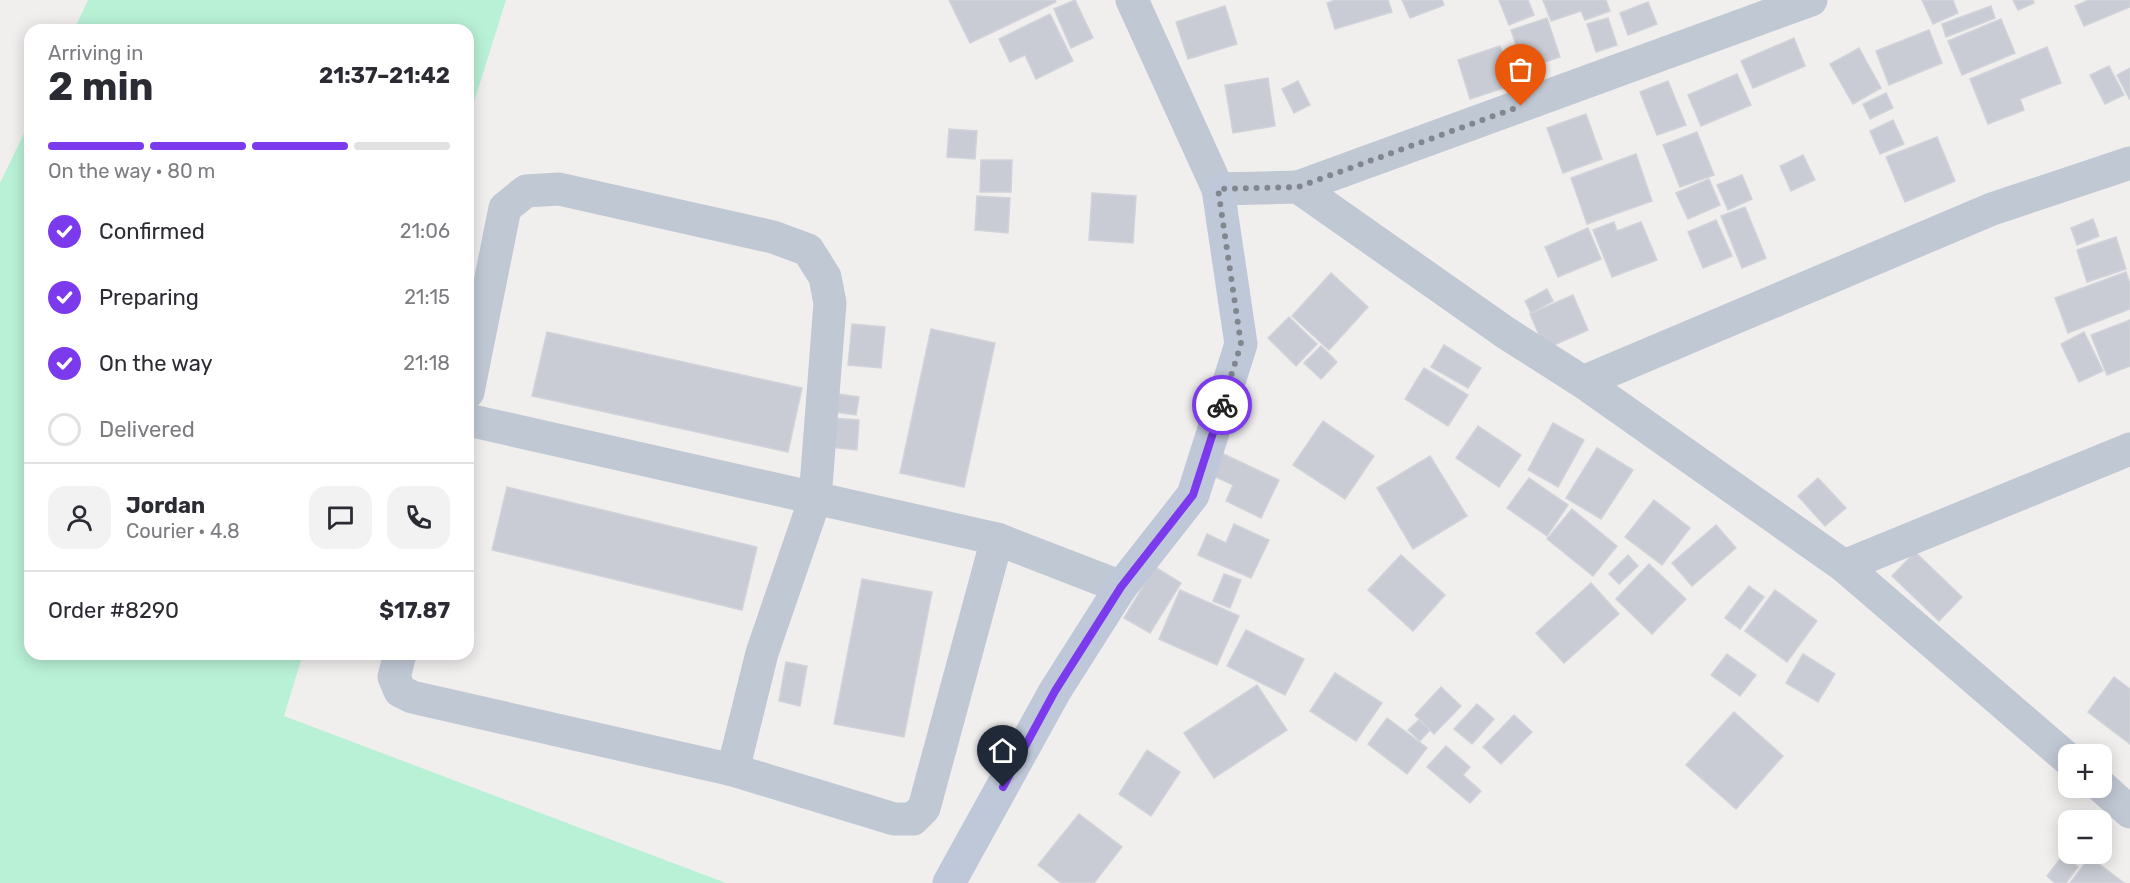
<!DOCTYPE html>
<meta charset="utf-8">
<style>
body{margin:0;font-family:Rubik,sans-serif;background:#f2f2f3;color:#2b2b33;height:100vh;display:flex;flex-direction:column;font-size:22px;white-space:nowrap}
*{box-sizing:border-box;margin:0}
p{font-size:20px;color:#7c7c81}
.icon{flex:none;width:33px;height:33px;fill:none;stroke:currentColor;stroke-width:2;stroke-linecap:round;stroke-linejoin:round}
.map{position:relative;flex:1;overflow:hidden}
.sheet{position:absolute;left:24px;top:24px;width:450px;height:636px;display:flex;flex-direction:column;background:#fff;border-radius:18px;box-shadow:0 3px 15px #0003}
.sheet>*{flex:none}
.buttons{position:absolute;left:2058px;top:744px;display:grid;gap:12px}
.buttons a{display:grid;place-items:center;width:54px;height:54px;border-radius:12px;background:#fff;box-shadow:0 3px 15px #0003;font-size:30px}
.pin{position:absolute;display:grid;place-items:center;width:51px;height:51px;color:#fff;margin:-62px -26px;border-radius:50% 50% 50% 0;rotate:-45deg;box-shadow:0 0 6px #0007}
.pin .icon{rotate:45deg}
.courier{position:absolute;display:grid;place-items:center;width:60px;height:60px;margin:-30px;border:4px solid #7c3aed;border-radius:50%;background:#fff;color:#222;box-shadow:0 2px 8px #0007}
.overview em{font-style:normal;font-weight:700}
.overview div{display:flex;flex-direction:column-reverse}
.overview{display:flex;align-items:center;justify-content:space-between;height:102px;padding:0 24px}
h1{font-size:39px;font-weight:700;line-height:45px}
.bar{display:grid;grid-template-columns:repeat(4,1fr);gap:9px 6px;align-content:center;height:72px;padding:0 24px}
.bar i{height:8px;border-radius:4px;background:#e1e1e2}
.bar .selected{background:#7c3aed}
.bar p{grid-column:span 4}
.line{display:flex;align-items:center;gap:15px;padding:0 24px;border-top:2px solid #e1e1e2}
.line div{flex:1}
.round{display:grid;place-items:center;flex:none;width:63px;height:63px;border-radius:18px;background:#f2f2f3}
ol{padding:0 24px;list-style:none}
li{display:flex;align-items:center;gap:18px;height:66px}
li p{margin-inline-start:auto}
li .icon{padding:6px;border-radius:50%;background:#7c3aed;color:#fff;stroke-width:4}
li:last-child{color:#7c7c81}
li i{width:33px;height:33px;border:3px solid #e1e1e2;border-radius:50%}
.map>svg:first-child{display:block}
.green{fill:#b9f1d6}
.building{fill:#c9ccd4;stroke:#d1d3da;stroke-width:1.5}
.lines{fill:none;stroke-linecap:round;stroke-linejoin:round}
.street{stroke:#c0c8d4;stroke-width:33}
.secondary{stroke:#bfc8d8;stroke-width:33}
.done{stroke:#81868f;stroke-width:6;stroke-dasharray:0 10.8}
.route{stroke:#7c3aed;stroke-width:8}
</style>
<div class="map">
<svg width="2130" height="883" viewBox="0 0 2130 883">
<rect width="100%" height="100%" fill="#f1eeee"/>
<g class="green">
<path d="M88 0H506L468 121V30H74Z"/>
<path d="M30 121V654H303L284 716 726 883H0V183Z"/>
</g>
<g class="building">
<path d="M949 0H1055L1056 2 970 43Z"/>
<path d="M1075 0 1093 38 1071 48 1054 9Z"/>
<path d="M1335 0H1388L1392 12 1335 29 1327 3Z"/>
<path d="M1402 0H1442L1444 5 1410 18Z"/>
<path d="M1499 0H1528L1534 15 1509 25Z"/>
<path d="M1543 0H1606L1610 11 1585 20 1581 11 1551 21Z"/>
<path d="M1922 0H1953L1958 13 1933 24Z"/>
<path d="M2013 0H2033L2034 3 2018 10Z"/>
<path d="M2089 0H2130V7L2084 26 2075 6Z"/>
<path d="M1648 2 1657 24 1628 35 1620 13Z"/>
<path d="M1225 6 1237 44 1188 59 1176 22Z"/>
<path d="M1991 6 1995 18 1946 37 1942 24Z"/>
<path d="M1050 14 1073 61 1036 79 1025 55 1010 62 999 39Z"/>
<path d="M1547 18 1560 57 1524 69 1511 30Z"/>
<path d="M1608 18 1617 45 1596 52 1587 24Z"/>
<path d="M2001 19 2015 53 1962 75 1948 41Z"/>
<path d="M1929 30 1942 63 1889 85 1876 51Z"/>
<path d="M1794 38 1805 66 1753 88 1741 61Z"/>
<path d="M1500 46 1513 85 1470 99 1458 60Z"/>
<path d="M2047 47 2061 83 2020 99 2024 110 1988 124 1970 79Z"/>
<path d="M1859 48 1881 88 1853 104 1830 64Z"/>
<path d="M2109 66 2124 95 2105 104 2090 75Z"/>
<path d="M2130 68V100L2117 75Z"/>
<path d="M1737 74 1751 105 1701 126 1688 95Z"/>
<path d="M1268 78 1275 126 1233 133 1225 85Z"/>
<path d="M1298 81 1310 105 1294 113 1282 89Z"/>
<path d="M1668 81 1686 125 1657 135 1640 92Z"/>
<path d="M1886 93 1893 108 1870 119 1863 104Z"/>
<path d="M1586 114 1602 159 1563 173 1547 128Z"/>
<path d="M1893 120 1904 144 1880 154 1870 131Z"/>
<path d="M949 129 977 131 975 159 947 157Z"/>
<path d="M1697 132 1714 175 1680 187 1663 145Z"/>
<path d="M1937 137 1955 181 1905 202 1886 157Z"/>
<path d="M1636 154 1652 201 1587 224 1571 178Z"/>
<path d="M1803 155 1815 180 1791 191 1780 166Z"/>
<path d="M981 160H1012L1011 192H980Z"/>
<path d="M1742 175 1752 199 1728 210 1717 185Z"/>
<path d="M1709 179 1720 205 1688 219 1676 193Z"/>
<path d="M1092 193 1136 196 1133 243 1089 240Z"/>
<path d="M977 196 1010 198 1008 233 975 230Z"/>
<path d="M1745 207 1766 258 1742 268 1721 216Z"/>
<path d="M2093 219 2099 236 2077 245 2071 228Z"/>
<path d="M1716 220 1732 256 1703 268 1688 232Z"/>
<path d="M1614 222 1617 231 1641 222 1657 260 1612 277 1593 230Z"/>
<path d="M1588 228 1601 259 1558 277 1545 247Z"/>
<path d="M2116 237 2126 269 2087 282 2077 250Z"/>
<path d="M2126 272 2130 284V309L2068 333 2055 298Z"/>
<path d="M1331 273 1368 307 1329 350 1292 316Z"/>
<path d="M1547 289 1553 301 1531 313 1525 301Z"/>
<path d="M1573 295 1588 330 1545 349 1530 314Z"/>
<path d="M1289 317 1317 344 1296 366 1268 338Z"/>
<path d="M2130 320V366L2107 375 2091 335Z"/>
<path d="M852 324 885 327 881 368 848 365Z"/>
<path d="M931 329 995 343 964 487 900 473Z"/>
<path d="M547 332 802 388 788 452 532 396Z"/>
<path d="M2084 332 2103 371 2079 382 2061 344Z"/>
<path d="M1444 345 1481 368 1468 388 1431 367Z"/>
<path d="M1321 346 1337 362 1321 379 1304 363Z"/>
<path d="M1424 368 1468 395 1448 426 1405 399Z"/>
<path d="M838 394 859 397 856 415 835 412Z"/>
<path d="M831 418 859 420 857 450 828 447Z"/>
<path d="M1323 421 1374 456 1345 499 1293 465Z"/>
<path d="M1553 423 1584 440 1558 487 1528 470Z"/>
<path d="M1478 426 1521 455 1499 487 1456 458Z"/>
<path d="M1597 448 1633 470 1601 519 1566 498Z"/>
<path d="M1217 451 1279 480 1261 518 1226 501 1233 485 1207 473Z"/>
<path d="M1430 456 1467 516 1413 549 1377 488Z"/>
<path d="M1529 478 1568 505 1547 536 1507 508Z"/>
<path d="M1818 478 1846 508 1825 526 1798 496Z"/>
<path d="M507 487 757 547 742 610 492 550Z"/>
<path d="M1654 500 1690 528 1662 565 1625 537Z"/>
<path d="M1572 509 1617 546 1593 576 1547 539Z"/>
<path d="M1234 524 1269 540 1251 578 1198 555 1207 534 1226 543Z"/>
<path d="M1716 525 1736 548 1692 586 1672 563Z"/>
<path d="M1915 552 1962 597 1939 621 1892 576Z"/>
<path d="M1401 555 1445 595 1413 631 1368 590Z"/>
<path d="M1628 555 1638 566 1619 584 1609 574Z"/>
<path d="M1649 564 1686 599 1652 634 1616 599Z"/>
<path d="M1155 567 1181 583 1150 633 1124 618Z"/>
<path d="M1224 574 1241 580 1230 608 1213 601Z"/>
<path d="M862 579 932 592 904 737 834 724Z"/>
<path d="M1591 583 1619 614 1564 663 1536 633Z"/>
<path d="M1749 586 1764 597 1740 629 1725 618Z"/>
<path d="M1180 590 1239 616 1217 665 1159 639Z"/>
<path d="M1775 590 1817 621 1787 662 1745 631Z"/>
<path d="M1246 630 1304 659 1285 695 1227 666Z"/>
<path d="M1727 654 1756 675 1740 696 1711 675Z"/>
<path d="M1803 654 1835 674 1818 702 1786 683Z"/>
<path d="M786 662 807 666 800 706 779 701Z"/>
<path d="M1335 673 1382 703 1356 741 1310 711Z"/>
<path d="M2114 677 2130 689V744L2088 712Z"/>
<path d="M1257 685 1287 730 1214 778 1184 733Z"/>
<path d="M1441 687 1461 706 1434 734 1415 715Z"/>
<path d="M1477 704 1494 719 1472 744 1454 729Z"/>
<path d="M1734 712 1783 756 1736 809 1686 765Z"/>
<path d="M1514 715 1532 732 1501 764 1483 747Z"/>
<path d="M1387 718 1427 748 1407 774 1368 744Z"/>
<path d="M1419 720 1430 730 1420 741 1408 730Z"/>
<path d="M1446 746 1470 767 1463 775 1481 791 1470 803 1427 767Z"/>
<path d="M1147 750 1180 772 1151 816 1119 794Z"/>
<path d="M1079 814 1122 847 1094 883H1061L1038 865Z"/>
<path d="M2063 855 2078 867 2066 883H2055L2047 876Z"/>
<path d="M2090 857 2124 883H2070Z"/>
</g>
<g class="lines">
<g class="street">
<path d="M1132 0 1218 189 1298 187 1506 333 1583 382 1844 566 2068 759"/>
<path d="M1298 187 1811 0"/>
<path d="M1583 382 1992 209 2130 163"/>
<path d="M468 392 505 208 526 191 559 189 773 237 808 250 825 277 830 303 815 499 762 653 733 770"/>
<path d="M468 420 997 539 1121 587"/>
<path d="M1844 566 2130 449"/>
<path d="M400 654 394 677 400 691 412 697 733 770 894 819H913L924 808 997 539"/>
<path d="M2102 787 2130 812"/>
</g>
<path class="secondary" d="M949 883 1055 691 1121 587 1193 495 1241 344 1218 189"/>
</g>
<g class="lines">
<path class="done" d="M1222 405 1241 344 1218 189 1298 187 1521 106"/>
<path class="route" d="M1003 787 1055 691 1121 587 1193 495 1222 405"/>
</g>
</svg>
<div class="buttons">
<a>+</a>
<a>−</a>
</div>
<div class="pin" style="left:1521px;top:106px;background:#ea580c"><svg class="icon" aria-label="bag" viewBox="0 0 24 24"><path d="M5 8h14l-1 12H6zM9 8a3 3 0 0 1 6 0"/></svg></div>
<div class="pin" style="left:1003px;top:787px;background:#1f2937"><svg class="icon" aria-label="home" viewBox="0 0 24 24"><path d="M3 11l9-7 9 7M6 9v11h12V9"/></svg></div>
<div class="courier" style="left:1222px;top:405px"><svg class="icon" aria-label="bike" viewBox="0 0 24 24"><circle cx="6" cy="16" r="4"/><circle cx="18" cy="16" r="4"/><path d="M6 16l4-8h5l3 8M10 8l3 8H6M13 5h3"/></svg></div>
<section class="sheet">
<div class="overview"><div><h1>2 min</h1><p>Arriving in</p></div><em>21:37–21:42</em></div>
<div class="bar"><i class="selected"></i><i class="selected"></i><i class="selected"></i><i></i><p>On the way · 80 m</p></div>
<ol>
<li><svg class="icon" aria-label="check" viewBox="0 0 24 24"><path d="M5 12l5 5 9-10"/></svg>Confirmed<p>21:06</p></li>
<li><svg class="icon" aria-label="check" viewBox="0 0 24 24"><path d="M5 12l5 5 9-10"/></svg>Preparing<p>21:15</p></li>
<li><svg class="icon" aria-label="check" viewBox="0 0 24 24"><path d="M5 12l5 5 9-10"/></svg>On the way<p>21:18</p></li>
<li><i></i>Delivered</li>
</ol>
<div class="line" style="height:108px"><a class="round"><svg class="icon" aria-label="person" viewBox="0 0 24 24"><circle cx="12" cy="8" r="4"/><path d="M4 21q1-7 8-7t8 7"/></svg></a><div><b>Jordan</b><p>Courier · 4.8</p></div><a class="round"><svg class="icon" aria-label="chat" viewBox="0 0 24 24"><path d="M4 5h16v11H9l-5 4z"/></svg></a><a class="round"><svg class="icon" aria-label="phone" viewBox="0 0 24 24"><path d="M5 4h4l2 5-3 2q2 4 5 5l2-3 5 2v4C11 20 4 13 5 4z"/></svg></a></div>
<div class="line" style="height:78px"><div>Order #8290</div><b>$17.87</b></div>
</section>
</div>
